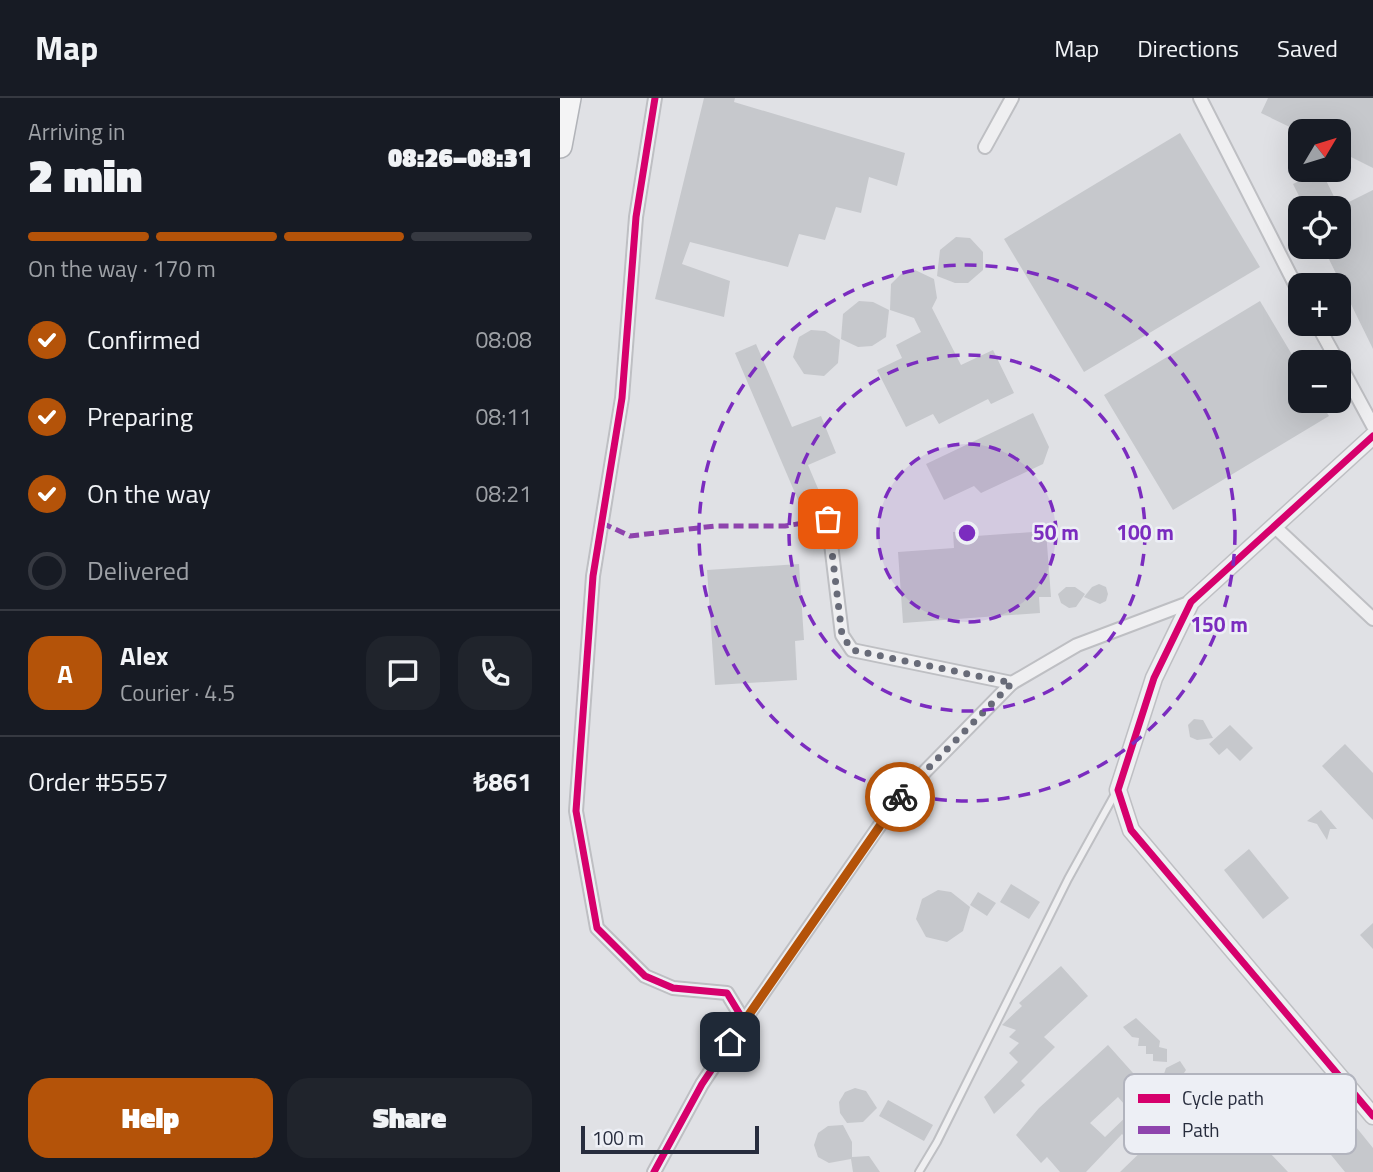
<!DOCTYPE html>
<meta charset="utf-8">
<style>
body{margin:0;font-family:"Titillium Web",sans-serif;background:#20242c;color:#f1f3f6;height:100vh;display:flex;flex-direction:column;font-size:26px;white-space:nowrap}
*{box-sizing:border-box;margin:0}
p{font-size:23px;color:#9ea1a6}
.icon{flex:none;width:38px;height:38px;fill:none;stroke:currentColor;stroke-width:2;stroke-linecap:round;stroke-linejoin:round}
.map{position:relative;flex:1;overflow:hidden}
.side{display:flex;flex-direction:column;background:#171b24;width:560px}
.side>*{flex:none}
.needle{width:46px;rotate:52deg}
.fabs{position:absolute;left:728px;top:21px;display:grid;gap:14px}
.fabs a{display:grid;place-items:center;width:63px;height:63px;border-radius:14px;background:#171b24;box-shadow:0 7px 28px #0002;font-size:35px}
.scale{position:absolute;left:21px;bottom:18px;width:178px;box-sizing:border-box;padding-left:7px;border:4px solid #272c3d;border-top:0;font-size:19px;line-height:24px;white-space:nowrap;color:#272c3d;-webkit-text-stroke:5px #edeff5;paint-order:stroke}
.pin{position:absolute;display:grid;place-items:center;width:60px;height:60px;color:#fff;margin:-30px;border-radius:14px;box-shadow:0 4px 10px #0006}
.courier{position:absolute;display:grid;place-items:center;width:70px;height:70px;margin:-35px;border:5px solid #b45309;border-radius:50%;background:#fff;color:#222;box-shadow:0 2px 9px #0007}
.summary em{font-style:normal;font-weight:800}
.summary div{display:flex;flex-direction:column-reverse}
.summary{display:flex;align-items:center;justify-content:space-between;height:119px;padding:0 28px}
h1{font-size:46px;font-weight:800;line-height:52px}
.bar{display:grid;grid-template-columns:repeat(4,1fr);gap:10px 7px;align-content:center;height:84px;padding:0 28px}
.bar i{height:9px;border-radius:5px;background:#363941}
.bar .active{background:#b45309}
.bar p{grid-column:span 4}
.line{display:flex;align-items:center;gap:18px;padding:0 28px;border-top:2px solid #363941}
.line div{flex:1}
.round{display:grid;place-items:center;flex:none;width:74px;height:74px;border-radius:21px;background:#20242c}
ol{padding:0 28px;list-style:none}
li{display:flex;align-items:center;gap:21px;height:77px}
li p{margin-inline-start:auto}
li .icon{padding:7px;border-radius:50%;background:#b45309;color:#fff;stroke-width:4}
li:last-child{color:#9ea1a6}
li i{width:38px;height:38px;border:4px solid #363941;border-radius:50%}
.action{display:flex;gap:14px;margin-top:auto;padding:14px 28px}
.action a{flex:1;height:80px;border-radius:21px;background:#b45309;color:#fff;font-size:28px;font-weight:800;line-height:80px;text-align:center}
.action a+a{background:#20242c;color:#f1f3f6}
header{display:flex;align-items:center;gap:42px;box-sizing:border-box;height:98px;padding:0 35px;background:#171b24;border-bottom:2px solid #363941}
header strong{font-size:33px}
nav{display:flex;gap:38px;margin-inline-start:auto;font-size:24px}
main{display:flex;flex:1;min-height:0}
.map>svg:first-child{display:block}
.building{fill:#c6c8cc;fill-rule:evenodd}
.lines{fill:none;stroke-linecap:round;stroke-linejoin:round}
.service-casing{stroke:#bebfc3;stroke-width:10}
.minor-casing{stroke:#bebfc3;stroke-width:16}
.tertiary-casing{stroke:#bebfc3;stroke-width:19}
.motorway-casing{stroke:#b2b4b9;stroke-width:26}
.service{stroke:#efeff1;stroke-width:6}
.minor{stroke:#efeff1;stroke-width:12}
.tertiary{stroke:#efeff1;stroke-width:16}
.motorway{stroke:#f4f4f5;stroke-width:23}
.quiet{stroke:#8e44ad;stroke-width:5;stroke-dasharray:10 5;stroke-linecap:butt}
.cycleway-casing{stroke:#edeff5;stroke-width:11}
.cycleway{stroke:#d6006c;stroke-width:7}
.done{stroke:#686b78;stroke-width:7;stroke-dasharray:0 12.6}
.route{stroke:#b45309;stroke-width:9}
.ring{fill:none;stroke:#7b2cbf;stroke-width:3.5;stroke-dasharray:12 9}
.key{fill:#edeff5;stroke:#b2b4be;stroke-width:2}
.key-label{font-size:19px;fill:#272c3d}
.centre{fill:#7b2cbf;stroke:#edeff5;stroke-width:3.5}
.ring-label{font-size:21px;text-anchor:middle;font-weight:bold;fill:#7b2cbf;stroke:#edeff5;stroke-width:5;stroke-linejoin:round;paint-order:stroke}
</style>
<header>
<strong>Map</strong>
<nav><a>Map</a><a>Directions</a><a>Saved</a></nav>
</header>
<main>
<section class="side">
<div class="summary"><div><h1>2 min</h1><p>Arriving in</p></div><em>08:26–08:31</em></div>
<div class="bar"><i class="active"></i><i class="active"></i><i class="active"></i><i></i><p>On the way · 170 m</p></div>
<ol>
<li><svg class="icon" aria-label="check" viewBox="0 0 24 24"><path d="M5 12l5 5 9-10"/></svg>Confirmed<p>08:08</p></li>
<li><svg class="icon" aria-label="check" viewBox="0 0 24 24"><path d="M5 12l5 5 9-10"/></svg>Preparing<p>08:11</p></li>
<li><svg class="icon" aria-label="check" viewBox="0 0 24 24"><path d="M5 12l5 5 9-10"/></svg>On the way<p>08:21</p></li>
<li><i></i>Delivered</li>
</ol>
<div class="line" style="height:126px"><b class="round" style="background:#b45309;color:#fff">A</b><div><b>Alex</b><p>Courier · 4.5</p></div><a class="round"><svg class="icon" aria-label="chat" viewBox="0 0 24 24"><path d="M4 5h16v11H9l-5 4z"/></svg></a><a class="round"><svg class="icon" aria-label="phone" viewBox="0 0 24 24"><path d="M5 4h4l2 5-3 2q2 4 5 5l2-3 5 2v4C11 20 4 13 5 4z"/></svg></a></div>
<div class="line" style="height:91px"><div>Order #5557</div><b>₺861</b></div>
<div class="action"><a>Help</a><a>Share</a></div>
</section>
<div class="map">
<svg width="813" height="1074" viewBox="0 0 813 1074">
<rect width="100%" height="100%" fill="#e0e1e5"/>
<g class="building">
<path d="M144 0H175L174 4 345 55 337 88 309 79 301 115 276 109 265 142 239 136 228 169 130 144 122 166 170 183 164 219 95 201Z"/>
<path d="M708 0H813V70L779 53V33H738L701 15Z"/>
<path d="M620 35 700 169 524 274 444 141Z"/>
<path d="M761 72 779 109 813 92V251L763 149H779V110H745L733 86Z"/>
<path d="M396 139 410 140 423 154V172L408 185H395L377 178 380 152Z"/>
<path d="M355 172 374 181 377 200 372 210 401 267 433 252 454 295 431 306 428 301 379 326 373 316 346 329 317 272 342 260 336 247 361 234 354 220 330 212 331 186 341 176Z"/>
<path d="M299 203 313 204 329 212 326 239 312 248 298 249 281 241 283 216Z"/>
<path d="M700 203 740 270V303H760L769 318 613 412 544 297Z"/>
<path d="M251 232 265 233 280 242 278 265 264 278 244 276 233 259 239 239Z"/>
<path d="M196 246 232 329 261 318 276 355 248 367 259 393 238 402 175 255Z"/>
<path d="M473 315 489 349 483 366 421 395 414 388 384 402 366 366Z"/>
<path d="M416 432V438L486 433 491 499H479L480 515 343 525 338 454 394 450 393 434Z"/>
<path d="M239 466 244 542 235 543 237 582 155 587 147 472Z"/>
<path d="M539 486 546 489 548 496 546 503 540 506 524 499 532 489Z"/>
<path d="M506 489H515L525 496 516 509 509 510 501 505 498 496Z"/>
<path d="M634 621 643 622 653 640 637 642 630 639 628 627Z"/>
<path d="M670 627 693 650 680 663 667 650 659 657 649 646Z"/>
<path d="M785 646 813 675V722L762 668Z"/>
<path d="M761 712 777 731H770L767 742 757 726 747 723Z"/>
<path d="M689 751 729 800 703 821 664 772Z"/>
<path d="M451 786 480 804 469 821 440 804Z"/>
<path d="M378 792 391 794 410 809 403 833 387 844 366 839 356 821 362 801Z"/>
<path d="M418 794 436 805 427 818 410 807Z"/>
<path d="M813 825V851L800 837Z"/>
<path d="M501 868 528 898 484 939 495 949 461 983 465 987 434 1016 424 999 458 964 449 955 459 945 449 939 456 932 442 927 462 908 459 905Z"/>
<path d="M576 920 600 943 599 949 607 951V964L593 963V956H586V948H578L579 940 572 939 563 929Z"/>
<path d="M548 947 598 1003 585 1017 587 1020 565 1039 562 1036 526 1074H500L487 1059 481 1065 456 1037 479 1010ZM558 999 571 1014 545 1039 530 1025Z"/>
<path d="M620 963 626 972 620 981 610 986 603 979 606 970Z"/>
<path d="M647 989 728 1074H560L617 1019 635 1038 623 1013Z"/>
<path d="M295 990 306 993 317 1010 303 1024 287 1025 280 1015 279 1004 285 994Z"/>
<path d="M328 1002 373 1027 364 1043 319 1018Z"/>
<path d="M283 1027 292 1044V1059L309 1058 320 1074H293L291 1061 269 1065 258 1059 254 1047 258 1035 268 1028Z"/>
<path d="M796 1029 813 1050V1074H785L767 1052Z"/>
</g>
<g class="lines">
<defs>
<path id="service" d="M359 1074 377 1044 508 781 555 696"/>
<g id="minor">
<path d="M640 0 740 196"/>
<path d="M425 49 452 0"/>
<path d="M757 226 778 264"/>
<path d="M779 265 813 328"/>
<path d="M268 421 282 537 292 552 452 585 517 547 631 504"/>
<path d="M714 428 813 521"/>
<path d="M184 923 338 701 452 585"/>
<path d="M94 1074 142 986 184 923 167 895 113 890 85 878 37 830 16 713 33 478 62 300 76 119 95 0"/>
</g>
<path id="tertiary" d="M813 338 631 504 594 580 558 692 571 732 813 1018"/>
<path id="motorway" d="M0 48 9 0"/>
</defs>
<use href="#service" class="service-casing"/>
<use href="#minor" class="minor-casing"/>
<use href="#tertiary" class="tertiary-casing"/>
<use href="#motorway" class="motorway-casing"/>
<use href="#service" class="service"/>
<use href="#minor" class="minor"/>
<use href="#tertiary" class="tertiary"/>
<use href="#motorway" class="motorway"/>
<path class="quiet" d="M42 425 70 438 155 428H225L268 421"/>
<defs>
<g id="cycleway">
<path d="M813 338 631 504 594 580 558 692 571 732 813 1018"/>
<path d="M94 1074 142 986 184 923 167 895 113 890 85 878 37 830 16 713 33 478 62 300 76 119 95 0"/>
</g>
</defs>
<use href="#cycleway" class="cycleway-casing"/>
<use href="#cycleway" class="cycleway"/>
</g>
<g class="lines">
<path class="done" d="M268 421 282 537 292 552 452 585 340 699"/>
<path class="route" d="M170 944 340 699"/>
</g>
<circle cx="407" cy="435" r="89" fill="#7b2cbf" fill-opacity=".12"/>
<g class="ring">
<circle cx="407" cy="435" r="89"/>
<circle cx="407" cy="435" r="178"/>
<circle cx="407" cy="435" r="268"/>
</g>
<rect x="564" y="976" width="232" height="80" rx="10" class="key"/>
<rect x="578" y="996" width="32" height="9" fill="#d6006c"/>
<rect x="578" y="1028" width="32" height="8" fill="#8e44ad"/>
<g class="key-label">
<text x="622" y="1007">Cycle path</text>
<text x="622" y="1039">Path</text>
</g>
<circle cx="407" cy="435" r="10" class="centre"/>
<g class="ring-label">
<text x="496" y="442">50 m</text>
<text x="585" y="442">100 m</text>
<text x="659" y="534">150 m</text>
</g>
</svg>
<div class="fabs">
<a><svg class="needle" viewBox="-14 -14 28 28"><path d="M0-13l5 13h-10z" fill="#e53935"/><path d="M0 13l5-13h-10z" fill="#9ea1a6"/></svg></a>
<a><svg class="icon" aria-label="locate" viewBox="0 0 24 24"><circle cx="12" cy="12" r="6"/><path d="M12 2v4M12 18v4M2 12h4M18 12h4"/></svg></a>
<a>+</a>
<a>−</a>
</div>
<div class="scale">100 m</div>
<div class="pin" style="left:268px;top:421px;background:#ea580c"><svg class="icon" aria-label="bag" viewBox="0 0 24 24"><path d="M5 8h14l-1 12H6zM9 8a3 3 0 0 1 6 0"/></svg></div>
<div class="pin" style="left:170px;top:944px;background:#1f2937"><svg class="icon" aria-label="home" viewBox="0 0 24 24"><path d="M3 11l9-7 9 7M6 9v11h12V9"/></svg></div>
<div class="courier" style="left:340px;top:699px"><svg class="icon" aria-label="bike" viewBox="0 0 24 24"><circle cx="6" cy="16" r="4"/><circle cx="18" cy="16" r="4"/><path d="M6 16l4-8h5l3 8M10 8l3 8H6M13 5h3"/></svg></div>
</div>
</main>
